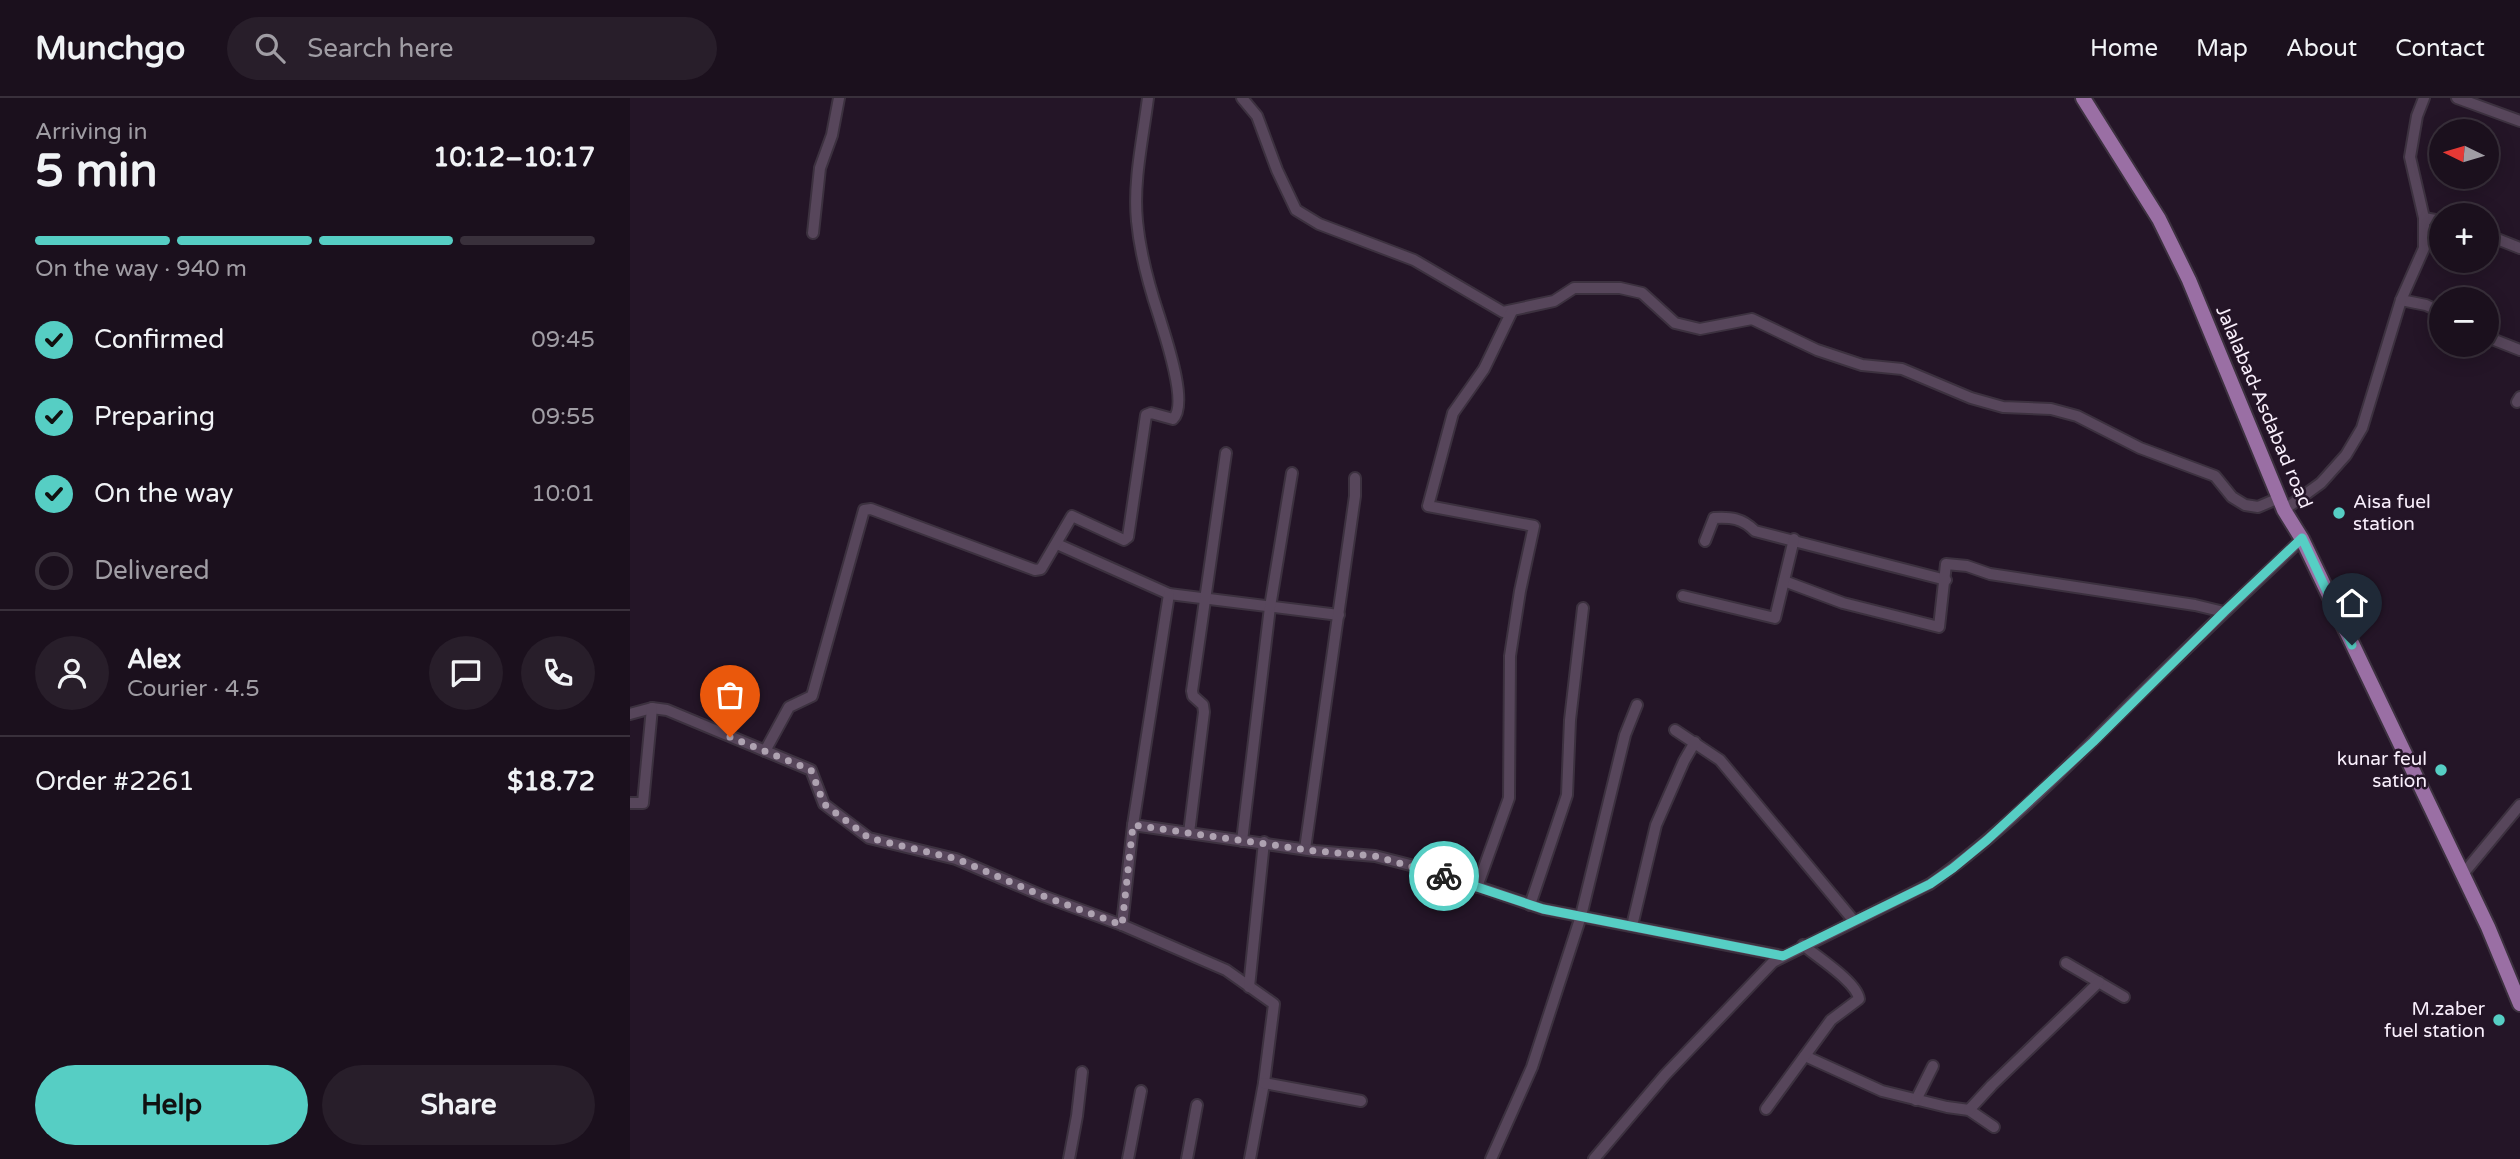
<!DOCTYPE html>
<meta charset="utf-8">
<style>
body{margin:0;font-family:"Varela Round",sans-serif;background:#281e2a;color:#f1f3f6;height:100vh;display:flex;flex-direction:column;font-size:26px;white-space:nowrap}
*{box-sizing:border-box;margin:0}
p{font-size:23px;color:#a09da4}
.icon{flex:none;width:38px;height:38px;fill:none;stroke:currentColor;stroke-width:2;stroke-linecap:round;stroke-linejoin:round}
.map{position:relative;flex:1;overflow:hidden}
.sheet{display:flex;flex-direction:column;background:#1b101d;width:630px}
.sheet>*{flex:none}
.needle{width:46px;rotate:275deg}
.tools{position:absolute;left:1799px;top:21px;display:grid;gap:14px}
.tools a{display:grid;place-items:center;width:70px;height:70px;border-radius:50%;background:#1b101d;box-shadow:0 4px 18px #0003,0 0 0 2px #39303b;font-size:35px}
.pin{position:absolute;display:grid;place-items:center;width:60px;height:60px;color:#fff;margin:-72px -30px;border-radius:50% 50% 50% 0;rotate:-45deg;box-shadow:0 0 7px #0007}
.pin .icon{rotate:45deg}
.courier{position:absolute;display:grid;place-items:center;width:70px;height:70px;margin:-35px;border:5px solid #56cec4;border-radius:50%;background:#fff;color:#222;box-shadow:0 2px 9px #0007}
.summary em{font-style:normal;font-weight:700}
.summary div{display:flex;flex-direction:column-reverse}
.summary{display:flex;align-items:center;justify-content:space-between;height:119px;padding:0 35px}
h1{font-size:46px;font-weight:700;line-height:52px}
.bar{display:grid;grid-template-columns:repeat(4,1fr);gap:10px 7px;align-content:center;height:84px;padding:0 35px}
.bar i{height:9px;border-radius:5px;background:#39303b}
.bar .current{background:#56cec4}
.bar p{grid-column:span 4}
.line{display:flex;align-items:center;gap:18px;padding:0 35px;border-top:2px solid #39303b}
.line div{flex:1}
.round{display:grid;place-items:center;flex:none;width:74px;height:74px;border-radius:37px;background:#281e2a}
ol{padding:0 35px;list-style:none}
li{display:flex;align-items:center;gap:21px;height:77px}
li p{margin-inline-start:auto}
li .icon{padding:7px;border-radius:50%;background:#56cec4;color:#111;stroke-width:4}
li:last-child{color:#a09da4}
li i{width:38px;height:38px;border:4px solid #39303b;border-radius:50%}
.cta{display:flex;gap:14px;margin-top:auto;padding:14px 35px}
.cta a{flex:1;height:80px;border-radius:42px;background:#56cec4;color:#111;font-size:28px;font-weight:700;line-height:80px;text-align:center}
.cta a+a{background:#281e2a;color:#f1f3f6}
header{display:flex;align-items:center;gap:42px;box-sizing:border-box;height:98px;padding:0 35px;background:#1b101d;border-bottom:2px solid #39303b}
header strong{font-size:33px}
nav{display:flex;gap:38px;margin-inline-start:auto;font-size:24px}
.search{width:490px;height:63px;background:#281e2a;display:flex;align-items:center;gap:18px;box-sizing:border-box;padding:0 24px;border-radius:38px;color:#a09da4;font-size:26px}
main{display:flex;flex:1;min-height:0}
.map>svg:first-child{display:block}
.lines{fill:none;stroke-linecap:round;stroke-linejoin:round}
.minor-casing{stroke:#3c313f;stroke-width:14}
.major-casing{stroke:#3c313f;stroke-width:18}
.minor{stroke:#57465b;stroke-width:10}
.major{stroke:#9a6fa4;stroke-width:14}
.done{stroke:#aea2b1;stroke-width:7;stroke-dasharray:0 12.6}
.route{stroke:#56cec4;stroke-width:9}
.poi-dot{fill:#56cec4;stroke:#241527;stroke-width:2.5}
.labels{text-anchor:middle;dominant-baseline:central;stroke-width:5;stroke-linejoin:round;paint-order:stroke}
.street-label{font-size:19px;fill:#f8eefb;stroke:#241527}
.poi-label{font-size:19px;fill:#f8eefb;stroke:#241527;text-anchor:end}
</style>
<header>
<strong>Munchgo</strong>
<div class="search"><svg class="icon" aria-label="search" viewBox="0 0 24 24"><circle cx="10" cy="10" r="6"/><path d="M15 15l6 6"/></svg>Search here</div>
<nav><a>Home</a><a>Map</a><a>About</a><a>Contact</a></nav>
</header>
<main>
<section class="sheet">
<div class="summary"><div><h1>5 min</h1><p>Arriving in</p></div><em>10:12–10:17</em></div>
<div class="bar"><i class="current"></i><i class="current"></i><i class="current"></i><i></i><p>On the way · 940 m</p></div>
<ol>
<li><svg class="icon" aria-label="check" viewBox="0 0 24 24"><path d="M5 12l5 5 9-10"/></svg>Confirmed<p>09:45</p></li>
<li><svg class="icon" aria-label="check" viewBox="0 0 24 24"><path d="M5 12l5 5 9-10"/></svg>Preparing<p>09:55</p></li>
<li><svg class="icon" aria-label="check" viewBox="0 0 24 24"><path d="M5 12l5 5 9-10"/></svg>On the way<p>10:01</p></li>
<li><i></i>Delivered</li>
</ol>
<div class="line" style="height:126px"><a class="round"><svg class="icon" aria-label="person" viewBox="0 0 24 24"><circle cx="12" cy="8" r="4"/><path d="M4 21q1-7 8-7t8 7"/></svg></a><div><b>Alex</b><p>Courier · 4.5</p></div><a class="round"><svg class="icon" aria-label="chat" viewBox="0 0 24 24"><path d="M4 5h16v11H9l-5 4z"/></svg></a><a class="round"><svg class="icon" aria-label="phone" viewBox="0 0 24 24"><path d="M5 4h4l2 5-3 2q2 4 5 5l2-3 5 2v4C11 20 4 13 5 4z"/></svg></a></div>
<div class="line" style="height:91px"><div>Order #2261</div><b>$18.72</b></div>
<div class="cta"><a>Help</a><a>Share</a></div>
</section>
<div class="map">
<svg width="1890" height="1061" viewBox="0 0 1890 1061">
<rect width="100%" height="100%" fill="#241527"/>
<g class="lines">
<defs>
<g id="minor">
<path d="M612 0 627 18 647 72 666 112 689 126 784 162 873 214 924 203 944 190H990L1012 195 1045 225 1070 231 1122 221 1187 252 1232 267 1272 271 1341 300 1373 309 1421 311 1447 318 1510 350 1585 378 1602 399 1615 407 1628 409 1649 400"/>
<path d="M1827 0 1890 23"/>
<path d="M1794 120 1811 123"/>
<path d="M183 135 190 70 202 37 209 0"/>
<path d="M1857 137 1890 150"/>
<path d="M1771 202 1796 207 1811 214"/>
<path d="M1857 239 1890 252"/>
<path d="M1887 304 1890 299"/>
<path d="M1654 412 1691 385 1716 357 1732 330 1771 202 1794 150V120L1780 59 1787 18 1794 0"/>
<path d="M1075 443 1084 420C1101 419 1112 420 1125 433L1316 482"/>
<path d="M427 446 539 496 709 517"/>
<path d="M1154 483 1213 505 1309 529 1316 466 1337 468 1360 476 1565 507 1594 514"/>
<path d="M1053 498 1145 520 1164 441"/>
<path d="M0 616 22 610 37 612 181 672 194 706 239 740 326 761 413 798 492 827 596 872 644 906 634 985 620 1061"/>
<path d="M1045 632 1090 662 1224 823"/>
<path d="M135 653 159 609 182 598 234 412 241 411 405 472 411 471 442 418 494 442 498 439 516 317 521 315 543 321C559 306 535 238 529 218 519 188 510 155 507 123 503 83 513 40 518 0"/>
<path d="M0 705H13L22 610"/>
<path d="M503 727 539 496"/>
<path d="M559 735 574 614 573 607 563 598 562 593 596 355"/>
<path d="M612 743 640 509 662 375"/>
<path d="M675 751 725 398V380"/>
<path d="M1833 776 1890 707"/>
<path d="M847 789 879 700 880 558 890 493 904 428 798 408 823 315 854 271 882 213"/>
<path d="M900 807 937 697 940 622 953 510"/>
<path d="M492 827 503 727 685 753 745 758 796 771 913 811 1153 858"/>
<path d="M1002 828 1026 727 1054 663 1065 644"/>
<path d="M1436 865 1494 899"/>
<path d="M619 889 634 744"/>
<path d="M1175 958 1252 993 1317 1009 1339 1012 1364 1029"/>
<path d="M634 985 731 1003"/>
<path d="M1286 1002 1303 968"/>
<path d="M1136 1011 1201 922 1229 901C1227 884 1187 859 1173 847"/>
<path d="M1339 1012 1362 987 1469 884"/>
<path d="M439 1061 447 1018 452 974"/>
<path d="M498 1061 511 993"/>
<path d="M557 1061 567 1007"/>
<path d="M861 1061 902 969 951 818 995 637 1007 607"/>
<path d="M964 1061 1035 977 1143 864 1300 786C1371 736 1433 673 1495 611 1553 553 1613 497 1672 441"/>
</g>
<path id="major" d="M1453 0 1529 121 1559 182 1654 412 1672 441 1858 829 1890 906"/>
</defs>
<use href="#minor" class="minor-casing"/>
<use href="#major" class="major-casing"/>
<use href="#minor" class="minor"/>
<use href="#major" class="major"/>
</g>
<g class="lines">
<path class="done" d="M100 639 181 672 194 706 239 740 327 761 413 798 492 827 503 727 685 753 745 758 814 778"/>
<path class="route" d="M814 778 913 811 1153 858 1300 786 1323 770 1357 742 1463 644 1594 514 1672 440 1722 547"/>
</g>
<g class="poi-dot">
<circle cx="1709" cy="415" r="7"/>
<circle cx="1811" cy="672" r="7"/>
<circle cx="1869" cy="922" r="7"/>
</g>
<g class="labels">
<g class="street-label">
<text transform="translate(1634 309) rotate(67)">Jalalabad-Asdabad road</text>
</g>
<g class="poi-label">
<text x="1723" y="404" text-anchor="start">Aisa fuel<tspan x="1723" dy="22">station</tspan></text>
<text x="1797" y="661">kunar feul<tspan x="1797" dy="22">sation</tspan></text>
<text x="1855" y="911">M.zaber<tspan x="1855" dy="22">fuel station</tspan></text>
</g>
</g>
</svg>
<div class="tools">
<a><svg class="needle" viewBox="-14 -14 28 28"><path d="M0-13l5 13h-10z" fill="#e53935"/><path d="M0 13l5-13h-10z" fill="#a09da4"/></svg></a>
<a>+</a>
<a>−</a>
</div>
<div class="pin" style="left:100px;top:639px;background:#ea580c"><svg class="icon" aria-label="bag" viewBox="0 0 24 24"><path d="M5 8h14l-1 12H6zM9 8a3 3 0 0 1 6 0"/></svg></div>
<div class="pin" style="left:1722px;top:547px;background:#1f2937"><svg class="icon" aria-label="home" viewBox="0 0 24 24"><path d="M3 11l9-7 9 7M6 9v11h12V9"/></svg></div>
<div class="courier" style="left:814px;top:778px"><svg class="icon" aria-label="bike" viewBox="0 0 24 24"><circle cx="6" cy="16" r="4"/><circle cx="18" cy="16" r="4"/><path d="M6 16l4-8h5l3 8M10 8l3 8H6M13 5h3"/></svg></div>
</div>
</main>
